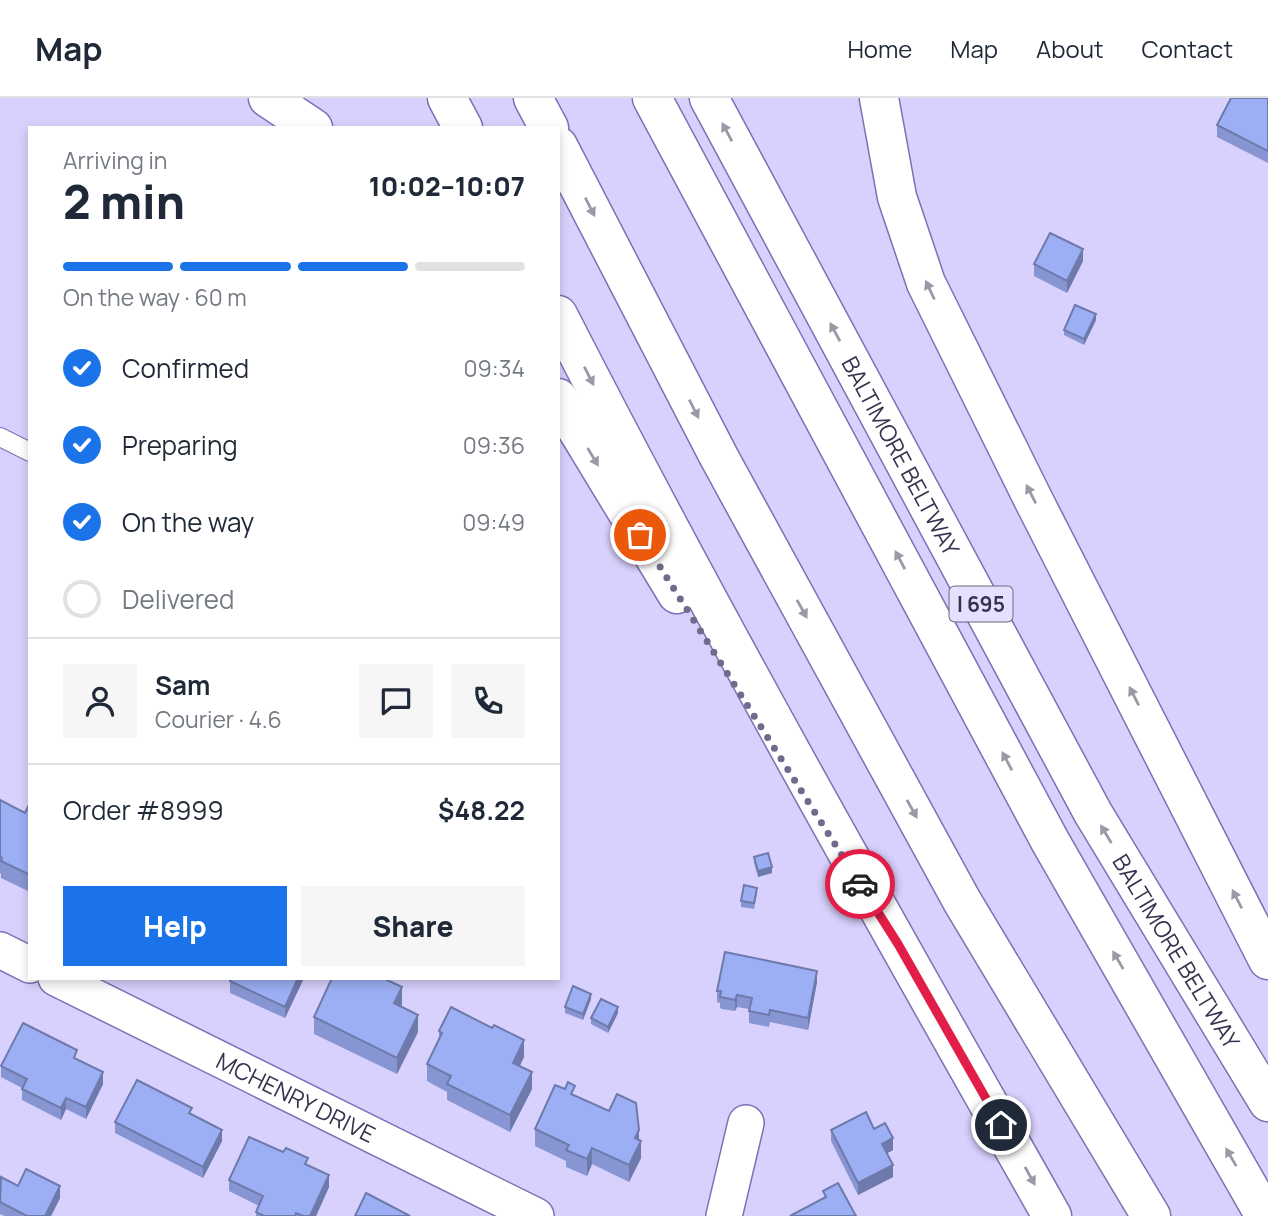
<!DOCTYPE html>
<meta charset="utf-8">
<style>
body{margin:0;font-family:Manrope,sans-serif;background:#f6f6f7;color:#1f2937;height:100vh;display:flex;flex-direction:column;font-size:26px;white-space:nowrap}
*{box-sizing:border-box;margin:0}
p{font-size:23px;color:#747a83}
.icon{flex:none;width:38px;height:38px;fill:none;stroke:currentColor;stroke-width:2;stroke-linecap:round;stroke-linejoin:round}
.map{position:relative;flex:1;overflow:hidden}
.sheet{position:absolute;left:28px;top:28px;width:532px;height:854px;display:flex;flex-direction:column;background:#fff;border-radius:0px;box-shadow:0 4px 10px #0003}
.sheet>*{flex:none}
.pin{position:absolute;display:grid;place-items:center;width:60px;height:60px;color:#fff;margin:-30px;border:4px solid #fff;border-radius:50%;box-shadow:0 2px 7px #0007}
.courier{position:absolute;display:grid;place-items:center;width:70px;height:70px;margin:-35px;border:5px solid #e11d48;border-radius:50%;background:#fff;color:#222;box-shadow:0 2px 9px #0007}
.overview em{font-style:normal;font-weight:800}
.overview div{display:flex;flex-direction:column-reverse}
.overview{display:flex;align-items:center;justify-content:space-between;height:119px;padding:0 35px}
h1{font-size:46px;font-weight:800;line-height:52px}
.bar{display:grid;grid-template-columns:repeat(4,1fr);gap:10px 7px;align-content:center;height:84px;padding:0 35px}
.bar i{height:9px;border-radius:5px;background:#e0e1e3}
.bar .selected{background:#1a73e8}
.bar p{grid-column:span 4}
.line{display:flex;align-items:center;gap:18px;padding:0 35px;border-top:2px solid #e0e1e3}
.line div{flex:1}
.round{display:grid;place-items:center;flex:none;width:74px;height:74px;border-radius:0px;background:#f6f6f7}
ol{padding:0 35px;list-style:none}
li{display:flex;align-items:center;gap:21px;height:77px}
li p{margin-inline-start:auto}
li .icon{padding:7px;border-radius:50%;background:#1a73e8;color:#fff;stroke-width:4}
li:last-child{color:#747a83}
li i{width:38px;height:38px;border:4px solid #e0e1e3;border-radius:50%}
.cta{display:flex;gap:14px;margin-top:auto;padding:14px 35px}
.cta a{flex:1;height:80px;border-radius:0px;background:#1a73e8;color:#fff;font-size:28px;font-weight:800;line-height:80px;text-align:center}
.cta a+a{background:#f6f6f7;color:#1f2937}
header{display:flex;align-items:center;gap:42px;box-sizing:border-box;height:98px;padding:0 35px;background:#fff;border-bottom:2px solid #e0e1e3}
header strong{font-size:33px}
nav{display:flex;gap:38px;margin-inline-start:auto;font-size:24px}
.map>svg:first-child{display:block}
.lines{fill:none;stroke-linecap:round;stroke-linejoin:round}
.service-casing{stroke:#7e70b3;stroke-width:20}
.minor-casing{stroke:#7e70b3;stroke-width:38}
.motorway-casing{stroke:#7e70b3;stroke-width:41}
.service{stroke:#fff;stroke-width:18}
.minor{stroke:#fff;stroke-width:35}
.motorway{stroke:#fff;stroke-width:38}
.wall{fill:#8796d2}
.shaded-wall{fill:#6e7aab}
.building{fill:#9daff4;stroke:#6e7aab;stroke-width:2}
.oneway{fill:#9c98a7}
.done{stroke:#706a8c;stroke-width:7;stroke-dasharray:0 12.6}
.route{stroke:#e11d48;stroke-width:9}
.labels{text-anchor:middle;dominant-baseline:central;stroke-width:5;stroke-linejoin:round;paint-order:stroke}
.shield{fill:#e5e0fe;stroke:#6c6684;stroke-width:2}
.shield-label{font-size:21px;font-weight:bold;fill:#38324f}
.street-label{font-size:23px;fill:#38324f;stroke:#e5e0fe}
</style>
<header>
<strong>Map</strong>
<nav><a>Home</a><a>Map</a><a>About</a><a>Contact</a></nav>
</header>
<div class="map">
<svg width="1268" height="1118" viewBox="0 0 1268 1118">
<rect width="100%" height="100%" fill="#d8d1fd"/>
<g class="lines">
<defs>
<path id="service" d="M0 339 30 354"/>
<g id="minor">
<path d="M0 852 30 867"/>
<path id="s1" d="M56 880 536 1118"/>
<path d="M724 1118 746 1025"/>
</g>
<g id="motorway">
<path d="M268 0 313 30"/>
<path d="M447 0 463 30"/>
<path d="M533 0 549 30"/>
<path d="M652 0 1050 743 1265 1118"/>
<path id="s2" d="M709 0 1093 715 1268 1004"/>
<path d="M879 0 897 99 926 185 1034 403 1268 862"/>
<path d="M558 48 719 359 962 803 1151 1118"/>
<path d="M558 217C714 522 883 820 1052 1118"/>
<path d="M558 300 677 496"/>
</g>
</defs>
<use href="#service" class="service-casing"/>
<use href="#minor" class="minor-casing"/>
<use href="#motorway" class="motorway-casing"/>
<use href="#service" class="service"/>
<use href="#minor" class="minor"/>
<use href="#motorway" class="motorway"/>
</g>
<g class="wall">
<path d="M1268 0V65L1217 39V27Z"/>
<path d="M1083 163 1067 195 1034 178V166Z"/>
<path d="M1096 222 1084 247 1064 237V232Z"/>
<path d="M0 702 25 715 30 705V794L1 780V776L0 775Z"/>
<path d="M754 759 772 775 758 779 754 765Z"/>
<path d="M757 796 754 811 741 809V803Z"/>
<path d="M304 880 285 920 230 895V883Z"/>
<path d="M817 884 808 932 770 924 769 929 749 925V911L737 909 735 913 722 911 720 910V905L717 904V893Z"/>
<path d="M591 901 583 922 565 915V909Z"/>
<path d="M402 906 401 908 418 934 397 976 314 936V919Z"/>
<path d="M618 915 608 935 591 926V920Z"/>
<path d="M439 933 524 959 520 968 532 991 510 1034 447 1002V994L427 983V966L439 942Z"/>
<path d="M77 962 103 986 86 1021 66 1011 61 1022 22 1002V990L1 979V968Z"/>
<path d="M575 997 639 1042 641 1060 629 1084 592 1066 587 1078 566 1069V1063L535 1048V1031Z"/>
<path d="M192 1016 222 1043 203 1080 115 1035V1024Z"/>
<path d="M874 1031 893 1052 887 1055 893 1079 858 1097 831 1043V1032Z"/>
<path d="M308 1068 329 1089 316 1118H256V1114L259 1108 229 1093V1082Z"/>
<path d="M0 1080 18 1088 60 1100 51 1118H5L0 1116Z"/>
</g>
<g class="shaded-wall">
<path d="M1083 151V163L1067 195V183Z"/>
<path d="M1096 216V222L1084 247V241Z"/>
<path d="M772 769V775L758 779V773Z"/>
<path d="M817 873V884L808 932V920Z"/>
<path d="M298 880H304L285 920V909Z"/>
<path d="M402 889V906L394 922V905Z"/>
<path d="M591 896V901L583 922V916Z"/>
<path d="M737 897V909L735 913V902Z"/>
<path d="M618 909V915L608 935V929Z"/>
<path d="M418 917V934L397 976V960Z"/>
<path d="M524 942V959L513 981V965Z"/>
<path d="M103 974V986L86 1021V1009Z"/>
<path d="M532 974V991L510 1034V1017Z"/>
<path d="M66 1000V1011L61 1022V1010Z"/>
<path d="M222 1032V1043L203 1080V1069Z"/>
<path d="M639 1032V1047L641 1043V1060L629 1084V1067L635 1040Z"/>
<path d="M893 1040V1052L882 1058V1046Z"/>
<path d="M592 1050V1066L587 1078V1061Z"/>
<path d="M893 1067V1079L858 1097V1085Z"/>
<path d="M329 1077V1089L316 1118H310Z"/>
<path d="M60 1088V1100L51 1118H45Z"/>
</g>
<g class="building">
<path d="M1231 0H1268V53L1217 27Z"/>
<path d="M1050 135 1083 151 1067 183 1034 166Z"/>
<path d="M1075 207 1096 216 1084 241 1064 232Z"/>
<path d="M0 702 25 715 30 705V777L1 763 2 760 0 758Z"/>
<path d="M768 755 772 769 758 773 754 759Z"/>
<path d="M744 787 757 790 754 805 741 803Z"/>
<path d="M725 854 817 873 808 920 770 912 769 917 749 913 752 900 737 897 735 902 720 899 721 893H717Z"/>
<path d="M231 880H298L285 909 230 883Z"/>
<path d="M332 880H383L402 889 394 905 418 917 397 960 314 919Z"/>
<path d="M573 888 591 896 583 916 565 909Z"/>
<path d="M601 901 618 909 608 929 591 920Z"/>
<path d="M451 909 492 930 494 927 524 942 513 965 532 974 510 1017 447 986 451 978 427 966 442 935 439 933Z"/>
<path d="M23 925 77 952 74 960 103 974 86 1009 66 1000 61 1010 22 991 27 981 1 968Z"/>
<path d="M137 982 192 1010 189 1015 222 1032 203 1069 115 1024Z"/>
<path d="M568 984 575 988 571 996 609 1013 617 996 636 1005 639 1032 635 1040 641 1043 629 1067 592 1050 587 1061 566 1052 569 1047 535 1031 555 987 565 991Z"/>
<path d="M866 1014 874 1031 885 1025 893 1040 882 1046 893 1067 858 1085 831 1032Z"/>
<path d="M249 1039 283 1054 286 1050 308 1060 305 1066 329 1077 310 1118H303L296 1115 295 1118H264L256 1114 263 1098 229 1082Z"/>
<path d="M26 1071 60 1088 45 1118H27L0 1104 1 1079 18 1088Z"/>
<path d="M838 1085 856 1118H790L826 1099 823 1093Z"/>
<path d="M366 1095 410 1118H355Z"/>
</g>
<defs><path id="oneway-solid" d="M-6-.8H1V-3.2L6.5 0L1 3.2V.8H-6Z" transform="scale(1.75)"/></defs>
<g class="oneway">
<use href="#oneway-solid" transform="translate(727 34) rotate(-118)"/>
<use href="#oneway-solid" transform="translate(590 109) rotate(63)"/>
<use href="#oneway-solid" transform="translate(930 192) rotate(-115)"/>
<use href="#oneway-solid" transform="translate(835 234) rotate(-118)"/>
<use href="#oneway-solid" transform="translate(589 278) rotate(63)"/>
<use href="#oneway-solid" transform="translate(694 311) rotate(63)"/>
<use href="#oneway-solid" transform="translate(593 359) rotate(59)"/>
<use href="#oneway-solid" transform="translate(1031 396) rotate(-117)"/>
<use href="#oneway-solid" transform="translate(900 462) rotate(-118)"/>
<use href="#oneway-solid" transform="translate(802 511) rotate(61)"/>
<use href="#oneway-solid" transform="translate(1134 598) rotate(-117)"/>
<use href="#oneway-solid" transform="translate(1007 663) rotate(-118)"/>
<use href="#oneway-solid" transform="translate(912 711) rotate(61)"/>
<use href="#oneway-solid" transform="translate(1106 736) rotate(-121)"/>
<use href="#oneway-solid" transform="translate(1237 801) rotate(-117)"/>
<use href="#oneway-solid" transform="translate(1118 862) rotate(-120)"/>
<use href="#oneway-solid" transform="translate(1231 1059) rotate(-120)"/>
<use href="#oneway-solid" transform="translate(1030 1078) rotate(61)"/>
</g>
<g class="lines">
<path class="done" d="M640 437 860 786"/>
<path class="route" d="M860 786 898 846 1001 1027"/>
</g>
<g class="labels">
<rect class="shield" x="949.5" y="488.5" width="63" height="35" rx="5"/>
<g class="shield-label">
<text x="981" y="506">I 695</text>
</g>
<g class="street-label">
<text stroke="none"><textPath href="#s2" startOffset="406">BALTIMORE BELTWAY</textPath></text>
<text stroke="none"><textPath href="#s2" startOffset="973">BALTIMORE BELTWAY</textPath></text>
<text stroke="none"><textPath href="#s1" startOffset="268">MCHENRY DRIVE</textPath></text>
</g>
</g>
</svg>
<div class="pin" style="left:640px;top:437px;background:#ea580c"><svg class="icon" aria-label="bag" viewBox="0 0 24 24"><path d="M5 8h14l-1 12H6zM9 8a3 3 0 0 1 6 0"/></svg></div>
<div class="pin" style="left:1001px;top:1027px;background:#1f2937"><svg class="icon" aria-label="home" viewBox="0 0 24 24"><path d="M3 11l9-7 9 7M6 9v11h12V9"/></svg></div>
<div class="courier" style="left:860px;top:786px"><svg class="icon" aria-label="car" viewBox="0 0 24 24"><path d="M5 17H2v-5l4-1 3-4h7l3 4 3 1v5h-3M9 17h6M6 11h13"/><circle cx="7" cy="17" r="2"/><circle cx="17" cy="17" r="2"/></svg></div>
<section class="sheet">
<div class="overview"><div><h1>2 min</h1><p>Arriving in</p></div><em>10:02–10:07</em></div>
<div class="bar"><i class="selected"></i><i class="selected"></i><i class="selected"></i><i></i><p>On the way · 60 m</p></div>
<ol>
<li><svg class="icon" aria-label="check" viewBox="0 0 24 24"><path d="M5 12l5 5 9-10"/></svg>Confirmed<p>09:34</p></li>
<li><svg class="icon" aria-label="check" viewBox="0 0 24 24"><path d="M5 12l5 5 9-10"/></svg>Preparing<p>09:36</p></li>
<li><svg class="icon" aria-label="check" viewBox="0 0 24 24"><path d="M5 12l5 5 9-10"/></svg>On the way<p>09:49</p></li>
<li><i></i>Delivered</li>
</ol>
<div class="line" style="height:126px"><a class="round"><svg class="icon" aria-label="person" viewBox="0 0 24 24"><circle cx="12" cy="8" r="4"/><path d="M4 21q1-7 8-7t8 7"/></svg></a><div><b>Sam</b><p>Courier · 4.6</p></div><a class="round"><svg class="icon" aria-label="chat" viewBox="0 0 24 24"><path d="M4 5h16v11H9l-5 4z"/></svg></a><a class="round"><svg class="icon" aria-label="phone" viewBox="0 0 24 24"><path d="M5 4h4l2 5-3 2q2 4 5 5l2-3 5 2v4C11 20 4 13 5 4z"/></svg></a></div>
<div class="line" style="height:91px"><div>Order #8999</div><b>$48.22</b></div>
<div class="cta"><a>Help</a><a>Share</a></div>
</section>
</div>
